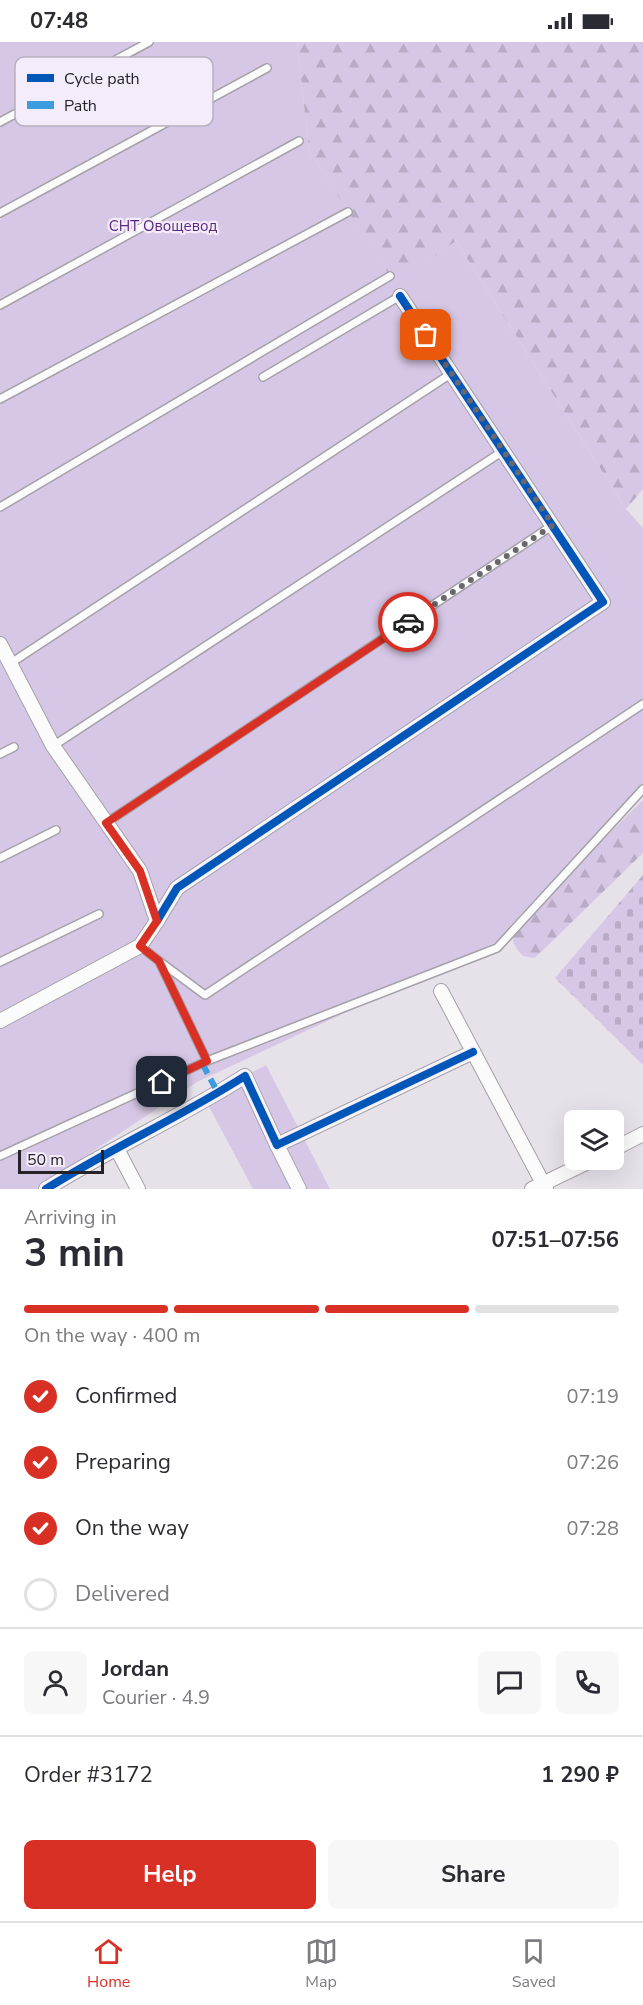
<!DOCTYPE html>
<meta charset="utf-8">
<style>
body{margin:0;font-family:"Nunito Sans",sans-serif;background:#f7f7f7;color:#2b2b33;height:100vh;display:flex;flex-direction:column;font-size:22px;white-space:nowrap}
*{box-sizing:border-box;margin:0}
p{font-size:20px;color:#7c7c81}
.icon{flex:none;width:33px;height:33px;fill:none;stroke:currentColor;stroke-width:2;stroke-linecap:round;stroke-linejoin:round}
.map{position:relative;height:1147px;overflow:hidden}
.side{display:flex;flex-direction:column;background:#fff;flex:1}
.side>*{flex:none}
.buttons{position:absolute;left:564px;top:1068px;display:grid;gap:12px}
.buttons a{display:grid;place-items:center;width:60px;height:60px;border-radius:9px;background:#fff;box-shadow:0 6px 24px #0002;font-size:30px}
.scale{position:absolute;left:18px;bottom:15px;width:86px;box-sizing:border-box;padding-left:6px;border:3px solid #252328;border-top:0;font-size:16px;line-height:21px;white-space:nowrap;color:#252328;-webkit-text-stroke:4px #f4ecfb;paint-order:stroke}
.pin{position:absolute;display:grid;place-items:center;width:51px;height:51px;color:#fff;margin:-26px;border-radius:12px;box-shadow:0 3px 9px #0006}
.courier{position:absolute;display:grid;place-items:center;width:60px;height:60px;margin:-30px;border:4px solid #d93025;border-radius:50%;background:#fff;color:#222;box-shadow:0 2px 8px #0007}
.overview em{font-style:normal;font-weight:700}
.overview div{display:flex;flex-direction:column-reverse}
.overview{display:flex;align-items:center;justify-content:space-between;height:102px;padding:0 24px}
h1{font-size:39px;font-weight:700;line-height:45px}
.bar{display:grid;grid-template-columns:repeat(4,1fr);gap:9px 6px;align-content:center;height:72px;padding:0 24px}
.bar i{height:8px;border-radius:4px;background:#e1e1e2}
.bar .selected{background:#d93025}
.bar p{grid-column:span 4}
.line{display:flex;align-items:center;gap:15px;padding:0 24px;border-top:2px solid #e1e1e2}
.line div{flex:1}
.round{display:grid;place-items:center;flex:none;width:63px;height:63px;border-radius:9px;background:#f7f7f7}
ol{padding:0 24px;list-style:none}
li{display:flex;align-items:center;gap:18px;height:66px}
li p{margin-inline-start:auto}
li .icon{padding:6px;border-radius:50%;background:#d93025;color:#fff;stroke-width:4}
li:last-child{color:#7c7c81}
li i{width:33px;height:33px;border:3px solid #e1e1e2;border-radius:50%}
.button{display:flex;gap:12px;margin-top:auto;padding:12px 24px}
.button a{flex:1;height:69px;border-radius:9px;background:#d93025;color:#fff;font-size:24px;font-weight:700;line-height:69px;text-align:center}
.button a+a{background:#f7f7f7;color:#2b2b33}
.status{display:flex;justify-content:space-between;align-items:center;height:42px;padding:0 30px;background:#fff;direction:ltr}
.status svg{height:16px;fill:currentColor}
.menu{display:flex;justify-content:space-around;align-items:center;height:84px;border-top:2px solid #e1e1e2;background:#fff;font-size:16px;color:#7c7c81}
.menu a{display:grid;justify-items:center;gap:3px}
.menu .selected{color:#d93025}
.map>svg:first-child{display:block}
.green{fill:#d7c7e6}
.forest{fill:url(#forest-firs)}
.cemetery{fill:url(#cemetery-stones)}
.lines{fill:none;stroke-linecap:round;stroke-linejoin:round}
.lane-casing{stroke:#a4a1a7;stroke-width:10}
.street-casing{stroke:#a4a1a7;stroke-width:16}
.lane{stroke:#fbfbfc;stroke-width:7}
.street{stroke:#fbfbfc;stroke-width:14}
.quiet{stroke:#3c9ce0;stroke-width:6;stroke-dasharray:12 6;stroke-linecap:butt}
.cycleway-casing{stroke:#f4ecfb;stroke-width:11}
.cycleway{stroke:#0057b8;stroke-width:8}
.done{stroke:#69666c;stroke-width:6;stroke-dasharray:0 10.8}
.route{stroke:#d93025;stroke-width:8}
.labels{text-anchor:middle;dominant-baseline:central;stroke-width:4.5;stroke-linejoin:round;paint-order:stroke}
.park-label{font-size:15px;fill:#59277c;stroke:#f4ecfb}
.key{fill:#f4ecfb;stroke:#b6b0bc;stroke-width:1.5}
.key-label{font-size:16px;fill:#252328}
</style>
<div class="status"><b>07:48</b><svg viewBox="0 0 49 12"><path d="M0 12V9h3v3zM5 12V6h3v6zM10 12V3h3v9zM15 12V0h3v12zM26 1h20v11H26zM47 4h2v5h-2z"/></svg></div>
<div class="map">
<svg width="643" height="1147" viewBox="0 0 643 1147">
<defs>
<pattern id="forest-firs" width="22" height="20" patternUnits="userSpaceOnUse" patternTransform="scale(1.5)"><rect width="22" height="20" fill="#d7c7e6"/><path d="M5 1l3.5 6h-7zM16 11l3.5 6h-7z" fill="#b8abc5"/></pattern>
<pattern id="cemetery-stones" width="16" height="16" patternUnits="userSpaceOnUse" patternTransform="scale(1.5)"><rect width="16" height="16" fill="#d7c7e6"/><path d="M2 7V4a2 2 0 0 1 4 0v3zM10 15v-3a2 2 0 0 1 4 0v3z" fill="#b8abc5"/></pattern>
</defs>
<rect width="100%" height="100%" fill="#e7e2ea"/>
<g class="green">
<path d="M0 0H297L309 108 395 241 456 199 626 467 643 486V752L503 897 197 1040 36 1147H0Z"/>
<path d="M266 1023 330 1147H253L206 1059 245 1034Z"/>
</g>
<g class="forest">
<path d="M297 0H643V447L626 467 456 199 395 242 309 108Z"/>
<path d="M643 758V811L539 912 534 916 523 914C511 902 510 895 519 880Z"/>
</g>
<path class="cemetery" d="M643 833V1023L555 936Z"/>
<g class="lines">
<defs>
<g id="lane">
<path d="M0 80 149 0"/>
<path d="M0 171 267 26"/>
<path d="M0 263 299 99"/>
<path d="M263 335 400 254"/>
<path d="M0 357 348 170"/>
<path d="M0 465 390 234"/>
<path d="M11 621 452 331"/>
<path d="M53 704 503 409"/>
<path d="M0 712 14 705"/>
<path d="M106 781 553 483"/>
<path d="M0 816 56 788"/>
<path d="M159 919 205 953 643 662"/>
<path d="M0 920 99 872"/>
<path d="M207 1019 497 906 643 747"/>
<path d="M0 1114 207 1019 159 919 140 904"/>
</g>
<g id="street">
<path d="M0 602 53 704 140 829 157 879 140 904 0 979"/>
<path d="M157 879 177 846 603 560 400 254"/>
<path d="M441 949 546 1147"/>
<path d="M277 1103 299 1147"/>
<path d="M117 1107 138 1147"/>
<path d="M614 1107 643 1092"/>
<path d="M46 1147C111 1106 181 1075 245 1034L277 1103 473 1010"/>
<path d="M532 1147 592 1118"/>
</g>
</defs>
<use href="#lane" class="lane-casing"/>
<use href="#street" class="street-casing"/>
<use href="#lane" class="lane"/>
<use href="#street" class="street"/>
<path class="quiet" d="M202 1021 218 1051"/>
<defs>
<g id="cycleway">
<path d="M157 879 177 846 603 560 400 254"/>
<path d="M46 1147C111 1106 181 1075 245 1034L277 1103 473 1010"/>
</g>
</defs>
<use href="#cycleway" class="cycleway-casing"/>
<use href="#cycleway" class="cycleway"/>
</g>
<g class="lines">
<path class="done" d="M408 580 553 483 426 293"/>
<path class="route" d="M162 1040 207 1019 159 919 140 904 157 879 140 829 106 781 408 580"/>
</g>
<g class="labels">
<g class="park-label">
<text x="163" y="184">СНТ Овощевод</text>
</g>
</g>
<rect x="15" y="15" width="198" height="69" rx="9" class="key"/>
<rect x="27" y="32" width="27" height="8" fill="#0057b8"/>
<rect x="27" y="59" width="27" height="8" fill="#3c9ce0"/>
<g class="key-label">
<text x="64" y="42">Cycle path</text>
<text x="64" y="69">Path</text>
</g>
</svg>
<div class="buttons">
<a><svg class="icon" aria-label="layers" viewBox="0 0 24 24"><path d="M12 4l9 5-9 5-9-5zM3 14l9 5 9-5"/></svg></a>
</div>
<div class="scale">50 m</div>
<div class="pin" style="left:426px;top:293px;background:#ea580c"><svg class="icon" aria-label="bag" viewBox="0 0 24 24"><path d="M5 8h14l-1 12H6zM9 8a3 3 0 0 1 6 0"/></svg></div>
<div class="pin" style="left:162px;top:1040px;background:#1f2937"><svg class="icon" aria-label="home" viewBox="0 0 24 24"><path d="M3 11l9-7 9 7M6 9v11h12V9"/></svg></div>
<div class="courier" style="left:408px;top:580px"><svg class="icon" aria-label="car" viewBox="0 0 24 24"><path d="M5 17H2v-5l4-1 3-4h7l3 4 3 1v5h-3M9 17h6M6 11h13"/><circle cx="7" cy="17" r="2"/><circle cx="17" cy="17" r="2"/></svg></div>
</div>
<section class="side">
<div class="overview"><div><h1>3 min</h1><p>Arriving in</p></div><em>07:51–07:56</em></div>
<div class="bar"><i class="selected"></i><i class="selected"></i><i class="selected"></i><i></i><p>On the way · 400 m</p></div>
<ol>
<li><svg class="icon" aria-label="check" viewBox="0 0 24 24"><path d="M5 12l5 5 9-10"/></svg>Confirmed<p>07:19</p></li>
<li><svg class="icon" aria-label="check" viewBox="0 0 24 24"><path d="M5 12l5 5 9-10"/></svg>Preparing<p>07:26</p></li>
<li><svg class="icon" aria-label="check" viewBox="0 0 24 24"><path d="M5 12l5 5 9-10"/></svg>On the way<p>07:28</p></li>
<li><i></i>Delivered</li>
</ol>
<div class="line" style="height:108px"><a class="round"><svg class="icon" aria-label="person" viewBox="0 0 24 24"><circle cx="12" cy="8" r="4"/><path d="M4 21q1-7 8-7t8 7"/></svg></a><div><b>Jordan</b><p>Courier · 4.9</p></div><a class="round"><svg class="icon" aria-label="chat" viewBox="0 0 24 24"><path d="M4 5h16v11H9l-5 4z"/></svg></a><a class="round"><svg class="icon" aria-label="phone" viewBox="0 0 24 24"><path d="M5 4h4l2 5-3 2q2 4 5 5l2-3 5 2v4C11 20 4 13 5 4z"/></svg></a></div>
<div class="line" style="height:78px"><div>Order #3172</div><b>1 290 ₽</b></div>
<div class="button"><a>Help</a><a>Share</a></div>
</section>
<nav class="menu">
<a class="selected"><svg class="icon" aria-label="home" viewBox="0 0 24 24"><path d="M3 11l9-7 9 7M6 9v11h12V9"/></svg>Home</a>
<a><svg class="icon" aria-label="map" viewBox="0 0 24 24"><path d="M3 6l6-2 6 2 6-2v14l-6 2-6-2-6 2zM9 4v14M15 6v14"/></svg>Map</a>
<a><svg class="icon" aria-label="saved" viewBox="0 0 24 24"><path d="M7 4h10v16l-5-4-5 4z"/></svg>Saved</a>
</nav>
